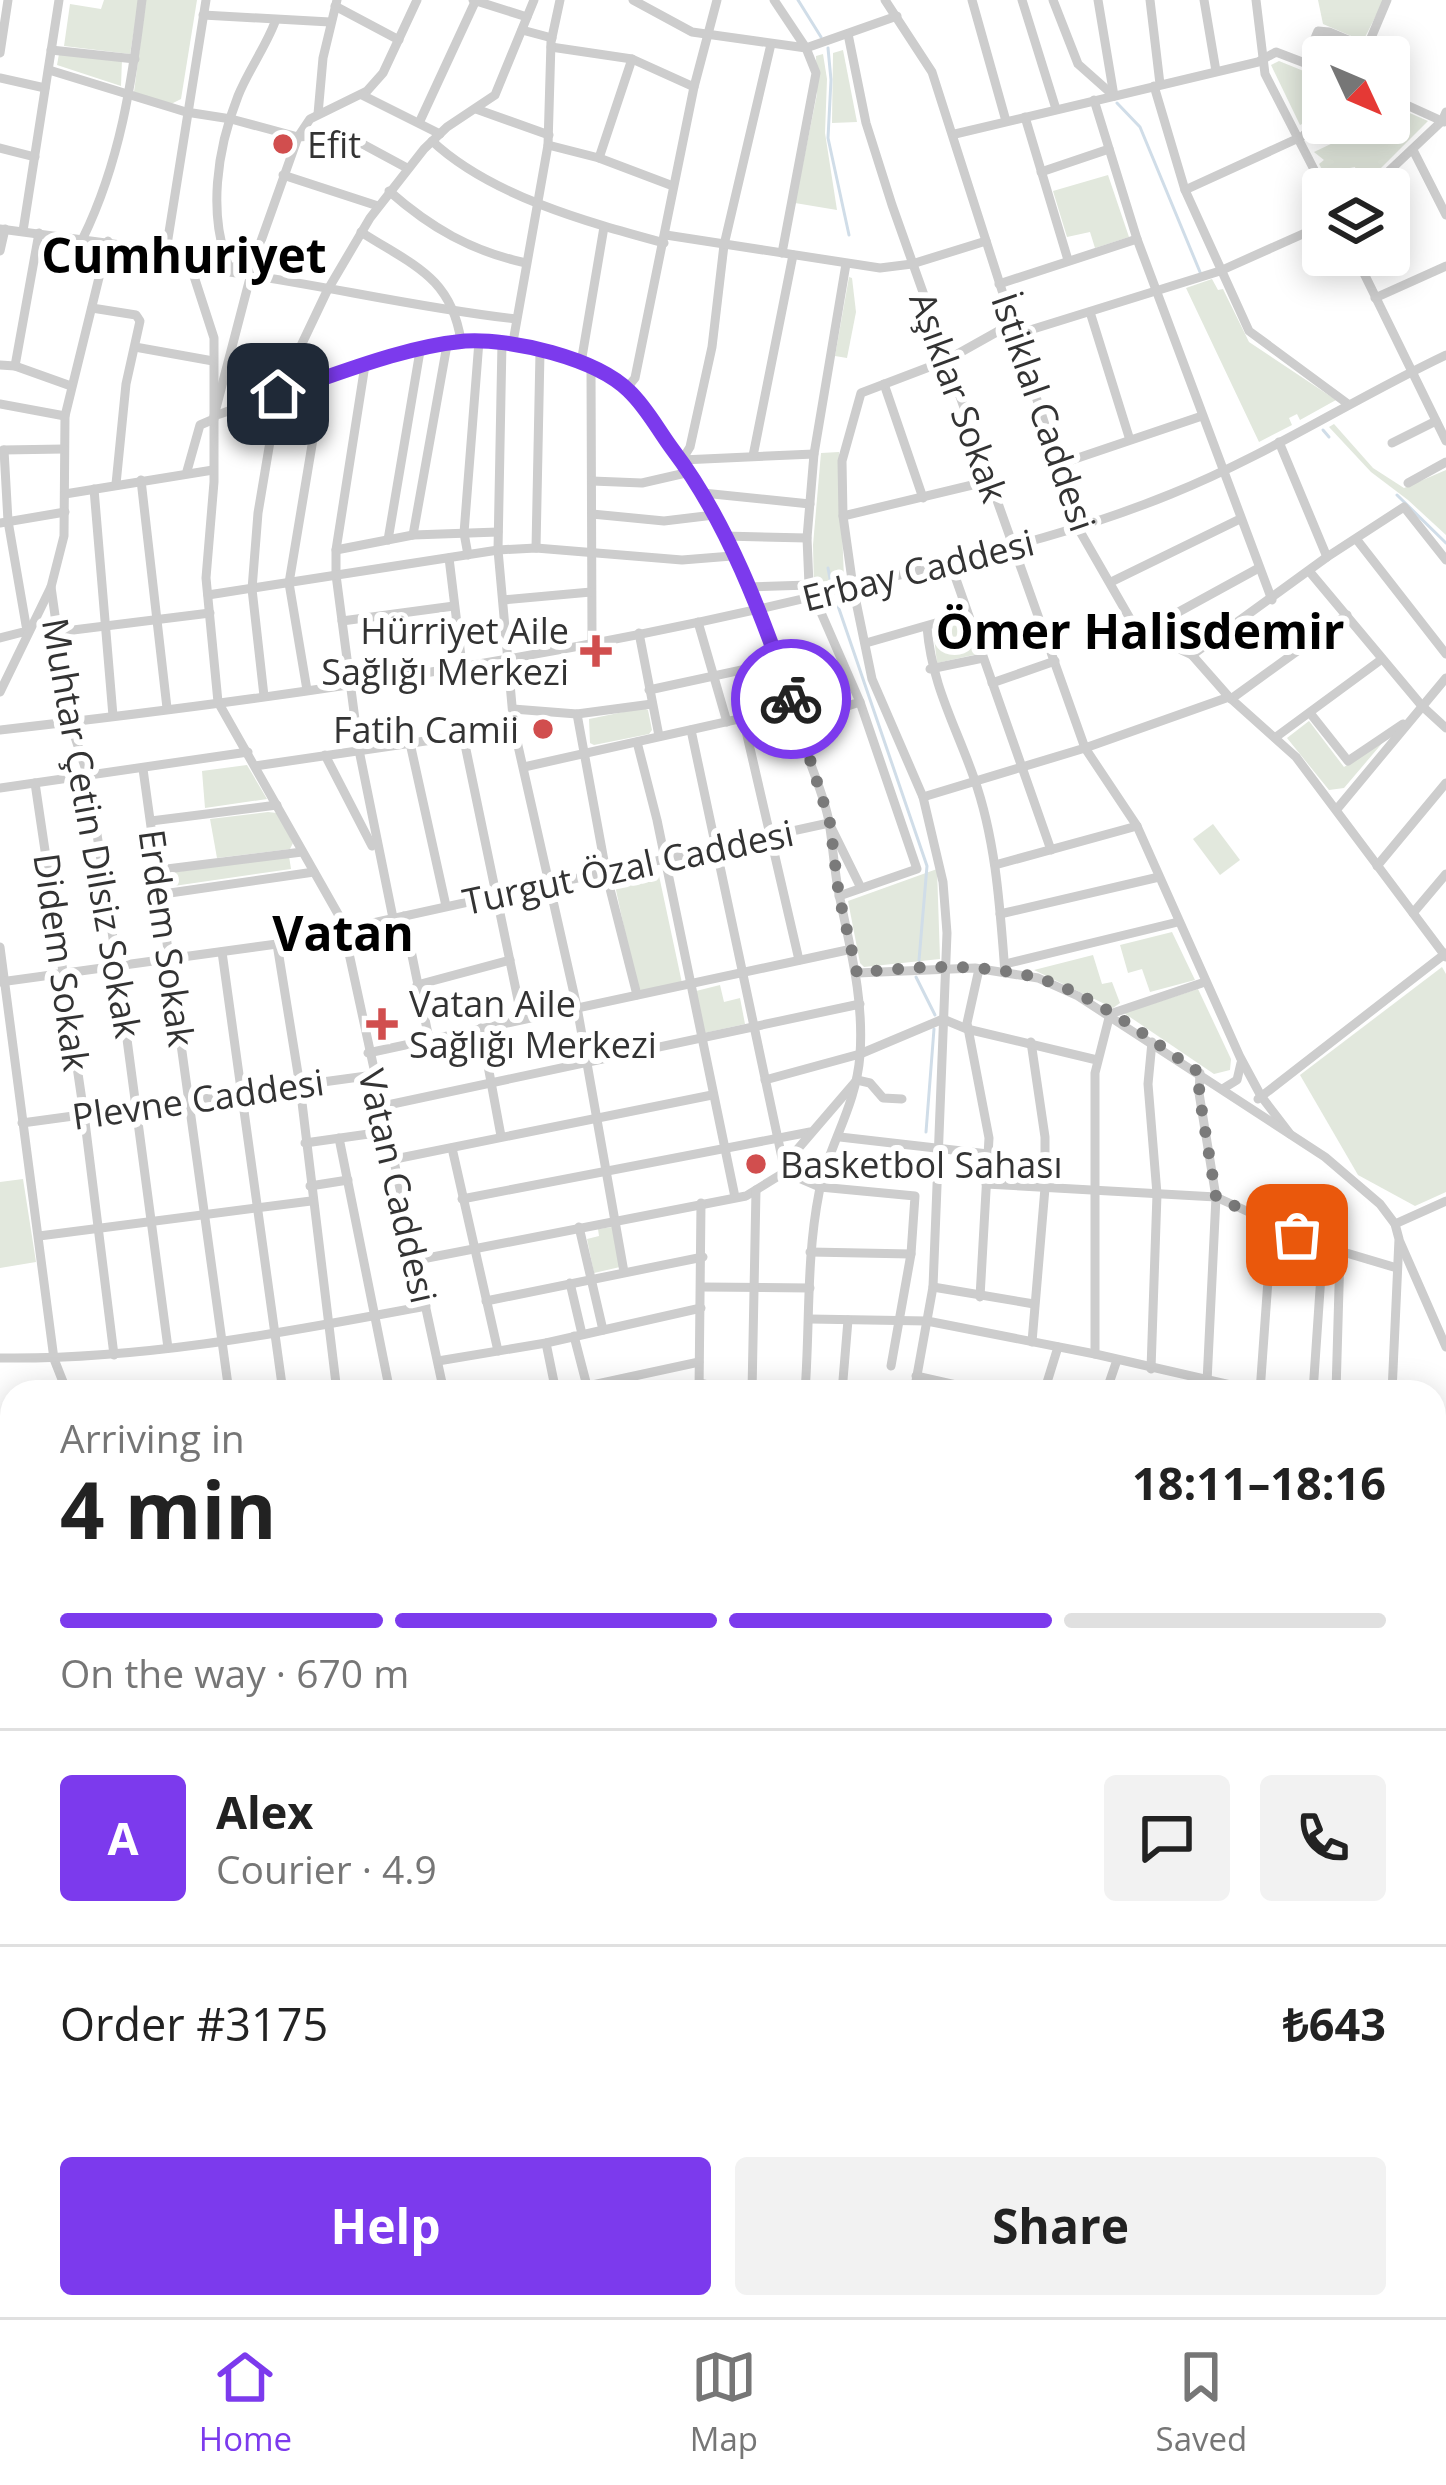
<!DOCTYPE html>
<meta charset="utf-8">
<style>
body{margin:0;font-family:"Open Sans",sans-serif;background:#f2f2f2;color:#222;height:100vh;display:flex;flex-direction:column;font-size:45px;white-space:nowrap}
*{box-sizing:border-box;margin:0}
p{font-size:39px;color:#767676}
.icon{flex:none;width:66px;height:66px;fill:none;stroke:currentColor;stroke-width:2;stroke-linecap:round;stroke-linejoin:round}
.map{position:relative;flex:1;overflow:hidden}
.drawer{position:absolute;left:0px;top:1380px;width:1446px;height:939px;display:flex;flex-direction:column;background:#fff;border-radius:36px 36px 0 0;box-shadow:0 6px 30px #0003}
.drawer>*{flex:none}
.needle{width:78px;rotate:134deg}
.tools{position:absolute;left:1302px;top:36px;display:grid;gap:24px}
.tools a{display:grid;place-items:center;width:108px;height:108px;border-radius:12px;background:#fff;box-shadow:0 6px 30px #0003;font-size:60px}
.pin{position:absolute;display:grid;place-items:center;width:102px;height:102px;color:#fff;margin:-51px;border-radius:24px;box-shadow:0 6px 18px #0006}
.courier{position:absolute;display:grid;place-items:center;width:120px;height:120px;margin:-60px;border:9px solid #7c3aed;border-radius:50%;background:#fff;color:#222;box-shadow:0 3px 15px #0007}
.overview em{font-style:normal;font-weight:700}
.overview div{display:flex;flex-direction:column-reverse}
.overview{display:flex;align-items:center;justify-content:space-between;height:204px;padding:0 60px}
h1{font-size:78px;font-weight:700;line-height:90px}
.bar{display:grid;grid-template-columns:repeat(4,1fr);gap:18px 12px;align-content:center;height:144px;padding:0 60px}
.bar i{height:15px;border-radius:9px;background:#e0e0e0}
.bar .current{background:#7c3aed}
.bar p{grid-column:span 4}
.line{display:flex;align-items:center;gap:30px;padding:0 60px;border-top:3px solid #e0e0e0}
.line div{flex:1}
.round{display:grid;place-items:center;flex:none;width:126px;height:126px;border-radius:12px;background:#f2f2f2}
.button{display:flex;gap:24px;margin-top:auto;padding:24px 60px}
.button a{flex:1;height:138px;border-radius:12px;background:#7c3aed;color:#fff;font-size:48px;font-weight:700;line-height:138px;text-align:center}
.button a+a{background:#f2f2f2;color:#222}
.dock{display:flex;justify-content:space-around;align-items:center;height:168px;border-top:3px solid #e0e0e0;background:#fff;font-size:33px;color:#767676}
.dock a{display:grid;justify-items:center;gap:6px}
.dock .current{color:#7c3aed}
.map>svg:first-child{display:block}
.green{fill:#e2e8dd}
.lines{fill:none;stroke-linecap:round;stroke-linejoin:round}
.stream{stroke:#d0dde8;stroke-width:3}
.minor{stroke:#cdcdcd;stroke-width:9}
.done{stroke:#7a7a7a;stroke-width:12;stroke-dasharray:0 21.6}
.route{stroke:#7c3aed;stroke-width:15}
.poi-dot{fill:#d14e4e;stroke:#fff;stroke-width:4.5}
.labels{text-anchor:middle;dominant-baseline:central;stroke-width:12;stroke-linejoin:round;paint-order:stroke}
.poi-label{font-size:36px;fill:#333;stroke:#fff;text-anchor:start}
.street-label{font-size:36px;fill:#333;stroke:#fff}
.district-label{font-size:48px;font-weight:bold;fill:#000;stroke:#fff}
</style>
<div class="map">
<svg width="1446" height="2317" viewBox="0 0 1446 2317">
<rect width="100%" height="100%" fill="#fff"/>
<g class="green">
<path d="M104 0H139L130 54 64 46 70 4 101 9Z"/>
<path d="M146 0H197L181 99 171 104 134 92Z"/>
<path d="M1318 0H1384L1363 41 1323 24Z"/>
<path d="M843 50 857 122 832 123 833 53Z"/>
<path d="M59 54 122 59 121 86 57 65Z"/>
<path d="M823 54 827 79 825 133 837 210 795 203 817 94 816 56Z"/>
<path d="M1279 61 1306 72 1302 77 1316 103 1305 109 1310 120 1300 125 1271 65Z"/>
<path d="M1389 104 1428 121 1360 189 1355 167 1324 173 1319 164 1324 160 1314 152 1335 142 1328 129 1314 132 1324 123H1389Z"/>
<path d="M1108 175 1129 237 1095 248 1090 232 1067 237 1053 191Z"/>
<path d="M849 277 852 278 856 312 847 358 835 356Z"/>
<path d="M1212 279 1218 290 1223 289 1249 342 1336 400 1300 420 1297 414 1289 418 1292 425 1259 442 1186 288Z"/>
<path d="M1334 424 1373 468 1404 488 1446 470V535L1408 500 1371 472 1329 427Z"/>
<path d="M839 452 844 579 814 587 813 545 821 453Z"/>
<path d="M966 621 978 654 937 663 933 629Z"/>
<path d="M643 708 648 710 652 730 649 734 594 745 590 743 589 719Z"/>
<path d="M1309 721 1344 767 1384 741 1344 788 1329 790 1287 738Z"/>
<path d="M247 765 267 799 205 808 202 771Z"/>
<path d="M268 812 277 813 293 843 290 849 217 858 210 819Z"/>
<path d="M1213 824 1240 860 1220 875 1193 839Z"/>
<path d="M289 856 291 869 167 887 162 874Z"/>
<path d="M937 869 940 959 864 967 860 963 848 901Z"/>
<path d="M658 871 682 983 638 992 614 881Z"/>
<path d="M1172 932 1195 980 1150 992 1142 969 1128 973 1120 945Z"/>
<path d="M1093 955 1102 984 1112 982 1120 1003 1113 1008 1034 970Z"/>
<path d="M1442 967 1446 974V1192L1415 1206 1358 1175 1300 1075Z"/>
<path d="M720 985 724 1002 740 998 745 1024 704 1033 696 991Z"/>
<path d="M1198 989 1231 1059 1230 1070 1214 1074 1124 1013Z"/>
<path d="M23 1179 36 1262 0 1268V1182Z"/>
<path d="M612 1227 620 1267 594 1273 587 1239 599 1236 598 1229Z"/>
<path d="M12 1750V1850L0 1847V1775L4 1777Z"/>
<path d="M12 2026V2160L1 2136 0 2034Z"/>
</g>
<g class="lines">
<g class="stream">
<path d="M798 0 821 37"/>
<path d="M828 48 831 80 828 138 849 235"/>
<path d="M1117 103 1140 127 1200 272"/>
<path d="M1323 430 1329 437"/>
<path d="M1397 495 1446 543"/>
<path d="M828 568 831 584"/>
<path d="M837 603 927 866 919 960"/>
<path d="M916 977 935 1015"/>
<path d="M926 1132 934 1029"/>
<path d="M902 2307 904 2317"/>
</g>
<g class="minor">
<path d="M417 0 383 73 367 91 310 119 298 137 256 255 214 416V482L206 578 218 702 342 921 444 1392"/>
<path d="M473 0 527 17"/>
<path d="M633 0 692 32 806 48 897 16"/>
<path d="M774 0 806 48 816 73 782 253"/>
<path d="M885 0 932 72 1078 528 1136 629 1192 655 1229 697 1296 757 1446 957"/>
<path d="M972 0 1006 121"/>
<path d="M1022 0 1056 109"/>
<path d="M1053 0 1078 64 1114 96"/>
<path d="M1098 0 1114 96"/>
<path d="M1150 0 1160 84"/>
<path d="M1204 0 1216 71"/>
<path d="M1256 0 1265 74 1324 189"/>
<path d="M335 6 399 40"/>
<path d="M203 15 330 22"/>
<path d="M522 30 552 38"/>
<path d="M848 34 866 123 892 205 1085 748 1137 826 1240 1057 1261 1096 1290 1134"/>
<path d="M771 44 724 245 712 347 690 447 682 460 814 454"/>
<path d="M551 47 632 59 694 87"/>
<path d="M51 50 135 59"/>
<path d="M0 53 8 0"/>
<path d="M1363 57 1387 0"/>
<path d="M1305 62 1318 31 1329 32 1367 48"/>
<path d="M49 70 186 112 231 119 298 137 344 134 407 168"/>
<path d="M0 78 45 88"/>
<path d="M1154 86 1185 190 1249 331 1348 404"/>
<path d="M362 95 440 134"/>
<path d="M1389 97 1444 122"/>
<path d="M1094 100 1137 239 1272 600"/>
<path d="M476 109 549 135"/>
<path d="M318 114 323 58 337 0"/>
<path d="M1025 117 1068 260"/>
<path d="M419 123 475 2"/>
<path d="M955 134 1258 62 1276 52 1323 70"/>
<path d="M432 141C491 196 587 222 664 243"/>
<path d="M548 145 599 158 673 186"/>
<path d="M0 148 35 157"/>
<path d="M1413 150 1446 215"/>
<path d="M599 158 632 59"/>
<path d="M1041 172 1109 149"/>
<path d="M283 175 378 206"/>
<path d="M1370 189 1442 121 1446 112"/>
<path d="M1185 190 1303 136 1323 115"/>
<path d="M389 191C431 228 471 251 526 263"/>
<path d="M0 229 166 251 179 254 191 267C300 279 407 307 516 319"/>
<path d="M23 231 59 0"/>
<path d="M361 232C412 265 451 276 461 341"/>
<path d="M666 235 880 268 912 264 986 241"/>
<path d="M83 238C120 162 132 83 142 0"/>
<path d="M108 241 65 416 64 536 51 587 70 722 88 776 117 964 168 1348"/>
<path d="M0 251 5 229"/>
<path d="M166 251 206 0"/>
<path d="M256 255 230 269C207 216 217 149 238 96 248 71 265 48 275 22"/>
<path d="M1355 255 1446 441"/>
<path d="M191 267 214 338V416C293 389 429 330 511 342 539 346 607 370 628 389 646 406 657 428 671 447 736 536 775 648 807 753 814 775 825 799 829 822 833 845 834 870 839 894 850 948 864 998 860 1055 856 1108 828 1145 819 1193 806 1259 810 1326 805 1392"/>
<path d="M999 284 1137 239"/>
<path d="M1375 298 1446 266"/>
<path d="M92 308 136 315 140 321 126 384 116 484"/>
<path d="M1090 312 1129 437"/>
<path d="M1014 335 1220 271 1323 225"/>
<path d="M502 342 498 550 514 728 577 1007 624 1272"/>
<path d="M513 342 548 145 551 42 560 0"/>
<path d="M135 347 213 361"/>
<path d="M581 363 604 227"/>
<path d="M0 365 15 366 71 386"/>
<path d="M365 365 336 550V575L359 750 393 918"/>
<path d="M15 366 39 233"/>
<path d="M591 368 592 641"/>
<path d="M884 384 923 498"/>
<path d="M627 388 635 378 694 87 717 0"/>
<path d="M0 404 65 416"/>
<path d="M1279 442 1327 557"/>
<path d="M1392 443 1436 421"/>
<path d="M3 450 64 449"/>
<path d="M753 456 793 255"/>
<path d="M1057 465 1202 416"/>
<path d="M187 471 200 425 214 419"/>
<path d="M141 480 167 708"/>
<path d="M592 481 642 483 690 472"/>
<path d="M1408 483 1446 462"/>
<path d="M94 489 113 716"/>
<path d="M703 493 810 504"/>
<path d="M65 494 213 470"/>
<path d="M592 514 664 521 714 515"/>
<path d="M843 516 989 481"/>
<path d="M0 523 65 512"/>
<path d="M413 535 447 345"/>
<path d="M723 536 807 538"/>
<path d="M388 540 420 351"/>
<path d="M1357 540 1446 654"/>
<path d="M536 548 540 352"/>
<path d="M336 550 413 535 498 532"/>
<path d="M468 555 464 533 479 341"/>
<path d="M449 558 462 665"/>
<path d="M950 562 1051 850"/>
<path d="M1309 571 1422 706 1446 728"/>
<path d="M1111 582 1240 519"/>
<path d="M746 587 809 585"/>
<path d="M208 595 498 550 536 548 682 560 732 556"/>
<path d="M503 600 591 592"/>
<path d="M342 621 454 606"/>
<path d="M698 622 727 722"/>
<path d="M927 627C932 686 955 724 974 778 996 840 1000 908 1005 973"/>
<path d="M57 632 210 613"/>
<path d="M1142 632 1257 569"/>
<path d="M639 633 659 736"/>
<path d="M0 638 27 631 8 521 4 450"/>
<path d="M866 643 967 614"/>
<path d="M1192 655 1327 557 1404 507 1446 560"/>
<path d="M930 669 983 658"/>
<path d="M992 683 1055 661"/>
<path d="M307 690 289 583 323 379"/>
<path d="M649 690 778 662"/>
<path d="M0 692 51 587"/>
<path d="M264 696 252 589 258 513 278 394 327 291 370 218 424 149 447 127 495 95 534 0"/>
<path d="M1231 699 1347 615"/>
<path d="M513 709 577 714 652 704"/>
<path d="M1310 713 1348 761 1403 724"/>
<path d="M577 714 607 877 637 995"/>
<path d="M743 718 799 960"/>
<path d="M798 722 860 702"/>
<path d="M0 730C293 697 589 654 876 581 975 556 1076 533 1171 494 1266 456 1353 399 1446 355"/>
<path d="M691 730 785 1172 820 1187 915 1196 911 1254 891 1366"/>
<path d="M463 735 522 1019"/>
<path d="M1276 737 1382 659"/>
<path d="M637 742 657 820 735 1197"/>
<path d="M410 743 446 906"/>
<path d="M325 755 372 846"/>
<path d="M255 766 514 728"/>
<path d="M524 767 793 707"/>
<path d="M143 769 229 1392"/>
<path d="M35 783 84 1114 114 1355"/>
<path d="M0 788 248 752"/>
<path d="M923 797 1085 748 1229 697"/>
<path d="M1337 809 1446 678"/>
<path d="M151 821 277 805"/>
<path d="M995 865 1137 826"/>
<path d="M1377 866 1446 783"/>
<path d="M159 870 302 852"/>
<path d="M163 894 314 872"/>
<path d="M839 896 917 869 860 702 809 585 807 538 814 454 846 264"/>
<path d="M1413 913 1446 874"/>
<path d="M1000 914 1159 877"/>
<path d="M404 916 429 1039"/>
<path d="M277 944 300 1086 337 1392"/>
<path d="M0 947 54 1359 67 1392"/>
<path d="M222 952 283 1392"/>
<path d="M1005 964 1178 922"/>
<path d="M979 969 967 1023 989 1138 980 1297"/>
<path d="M857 973 975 968 1038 978 1078 996 1325 1157 1380 1204 1395 1224 1399 1239 1392 1392"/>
<path d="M0 982 277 944 829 823 861 888"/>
<path d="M417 985 510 960"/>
<path d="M481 1028 501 1136"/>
<path d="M1031 1042 1045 1137V1188L1032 1342"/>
<path d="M368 1053 852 949"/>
<path d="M1200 1073 1199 1093 1216 1197 1207 1382"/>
<path d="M765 1080 860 1054 943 1019 967 1029 1097 1060"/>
<path d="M1224 1088 1237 1080 1241 1063"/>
<path d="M1258 1099 1446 953"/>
<path d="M383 1106 860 1004"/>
<path d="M22 1123 374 1075"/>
<path d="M840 1137 988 1154"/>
<path d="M339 1138 390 1392"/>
<path d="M305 1143 390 1131"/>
<path d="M452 1148 498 1351"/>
<path d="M395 1159 712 1095"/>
<path d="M986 1184 1216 1197 1323 1246 1397 1268"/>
<path d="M310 1186 348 1180"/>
<path d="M462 1199 810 1132"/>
<path d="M1395 1224 1446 1201"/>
<path d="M579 1227 603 1330"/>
<path d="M39 1236 311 1201"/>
<path d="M1400 1242 1446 1347"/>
<path d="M810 1252 911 1254"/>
<path d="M417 1260 746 1196 785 1172 796 1151 857 1080 870 1083 883 1098 902 1099"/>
<path d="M570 1283 582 1334"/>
<path d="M702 1287 810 1288"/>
<path d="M933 1287 1034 1304"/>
<path d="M486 1301 703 1257"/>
<path d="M810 1319 927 1321 1095 1354 1261 1392"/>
<path d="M574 1336 587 1386"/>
<path d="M546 1343 556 1392"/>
<path d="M1095 1354V1073L1110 1014 1205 982"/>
<path d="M0 1358C144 1360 286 1332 426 1306"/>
<path d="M438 1361 546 1343 701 1308"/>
<path d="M1151 1369 1157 1194 1148 1084 1152 1042"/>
<path d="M916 1376 987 1392"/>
<path d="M699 1383 741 1392"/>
<path d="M560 1392 699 1362"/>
<path d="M699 1392 701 1203"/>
<path d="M752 1392 756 1190"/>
<path d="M842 1392 848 1320"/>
<path d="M914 1392 933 1287 947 933 943 882 923 797 872 679 853 587 843 516 842 461 861 393 945 361 1011 324"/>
<path d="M1044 1392 1058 1347"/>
<path d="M1106 1392 1117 1360"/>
<path d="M1260 1392 1272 1224"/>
<path d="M1313 1392 1323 1246"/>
<path d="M1336 1392 1340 1253"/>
<path d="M1434 1563 1446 1561"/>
<path d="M1434 1620 1446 1618"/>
<path d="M1434 1676 1446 1673"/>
<path d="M1434 1731 1446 1728"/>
<path d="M0 1742 12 1743"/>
<path d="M1434 1787 1446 1784"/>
<path d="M1434 1849 1446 1846"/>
<path d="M1434 1922 1446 1920"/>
<path d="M1434 1996 1446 2064"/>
<path d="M1434 2072H1446"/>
<path d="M1434 2266 1446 2270"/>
<path d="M1313 2307 1314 2317"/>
<path d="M1370 2307V2317"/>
<path d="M1380 2307 1425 2317"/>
<path d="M678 2317 679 2307"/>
<path d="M1267 2317V2307"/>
<path d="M1438 2317 1446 2292"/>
</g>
</g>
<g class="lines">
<path class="done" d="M791 699 830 823 839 896 857 973C915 966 984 962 1041 979 1099 997 1150 1040 1200 1073L1199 1093 1216 1197 1297 1235"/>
<path class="route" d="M278 394C338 374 402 347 465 341 510 338 596 358 629 391 647 408 658 430 673 450 727 521 762 615 791 699"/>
</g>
<g class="poi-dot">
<circle cx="283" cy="144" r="12"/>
<path d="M590 633h12v12h12v12h-12v12h-12v-12h-12v-12h12z"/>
<circle cx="543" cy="729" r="12"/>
<path d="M376 1006h12v12h12v12h-12v12h-12v-12h-12v-12h12z"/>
<circle cx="756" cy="1164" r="12"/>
</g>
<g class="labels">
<g class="poi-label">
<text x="307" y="144">Efit</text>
<text x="569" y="630" text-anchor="end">Hürriyet Aile<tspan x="569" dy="41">Sağlığı Merkezi</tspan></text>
<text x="519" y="729" text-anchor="end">Fatih Camii</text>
<text x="409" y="1003">Vatan Aile<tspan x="409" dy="41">Sağlığı Merkezi</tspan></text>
<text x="780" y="1164">Basketbol Sahası</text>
</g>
<g class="street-label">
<text transform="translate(959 397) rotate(70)">Aşıklar Sokak</text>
<text transform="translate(1044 412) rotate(71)">İstiklal Caddesi</text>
<text transform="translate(918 570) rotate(-14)">Erbay Caddesi</text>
<text transform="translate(92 828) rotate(80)">Muhtar Çetin Dilsiz Sokak</text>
<text transform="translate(628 867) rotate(-12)">Turgut Özal Caddesi</text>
<text transform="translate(167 938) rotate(82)">Erdem Sokak</text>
<text transform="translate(62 962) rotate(82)">Didem Sokak</text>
<text transform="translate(198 1099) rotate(-8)">Plevne Caddesi</text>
<text transform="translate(398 1186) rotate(77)">Vatan Caddesi</text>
</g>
<g class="district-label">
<text x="184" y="254">Cumhuriyet</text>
<text x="1140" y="630">Ömer Halisdemir</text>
<text x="343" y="932">Vatan</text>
</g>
</g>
</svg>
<div class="tools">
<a><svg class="needle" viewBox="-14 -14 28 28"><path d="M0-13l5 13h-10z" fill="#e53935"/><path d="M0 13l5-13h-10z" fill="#767676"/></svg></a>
<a><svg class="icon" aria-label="layers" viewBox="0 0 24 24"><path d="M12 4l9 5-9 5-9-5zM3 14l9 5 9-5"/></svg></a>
</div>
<div class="pin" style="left:1297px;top:1235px;background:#ea580c"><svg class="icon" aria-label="bag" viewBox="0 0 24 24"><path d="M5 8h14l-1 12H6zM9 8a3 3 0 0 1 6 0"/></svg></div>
<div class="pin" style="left:278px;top:394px;background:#1f2937"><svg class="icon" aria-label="home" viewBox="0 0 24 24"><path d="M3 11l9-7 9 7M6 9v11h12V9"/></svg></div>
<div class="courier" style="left:791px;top:699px"><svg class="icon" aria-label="bike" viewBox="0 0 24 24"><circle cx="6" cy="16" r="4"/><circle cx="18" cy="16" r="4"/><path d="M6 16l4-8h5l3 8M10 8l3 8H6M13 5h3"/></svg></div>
<section class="drawer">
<div class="overview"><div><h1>4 min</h1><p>Arriving in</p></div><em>18:11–18:16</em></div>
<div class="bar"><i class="current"></i><i class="current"></i><i class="current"></i><i></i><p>On the way · 670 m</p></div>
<div class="line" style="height:216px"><b class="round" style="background:#7c3aed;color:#fff">A</b><div><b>Alex</b><p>Courier · 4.9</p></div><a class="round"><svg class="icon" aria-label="chat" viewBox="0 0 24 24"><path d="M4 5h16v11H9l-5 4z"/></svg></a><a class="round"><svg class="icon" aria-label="phone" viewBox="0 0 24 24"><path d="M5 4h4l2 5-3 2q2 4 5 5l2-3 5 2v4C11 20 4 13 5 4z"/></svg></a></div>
<div class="line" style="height:156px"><div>Order #3175</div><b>₺643</b></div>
<div class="button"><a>Help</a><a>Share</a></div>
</section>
</div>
<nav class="dock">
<a class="current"><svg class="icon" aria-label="home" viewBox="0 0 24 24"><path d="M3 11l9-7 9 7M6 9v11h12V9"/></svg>Home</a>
<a><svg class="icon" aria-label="map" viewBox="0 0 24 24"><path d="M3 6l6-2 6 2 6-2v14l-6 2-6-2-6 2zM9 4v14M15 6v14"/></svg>Map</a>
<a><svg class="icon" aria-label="saved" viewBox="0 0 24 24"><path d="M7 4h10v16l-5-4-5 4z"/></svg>Saved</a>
</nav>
